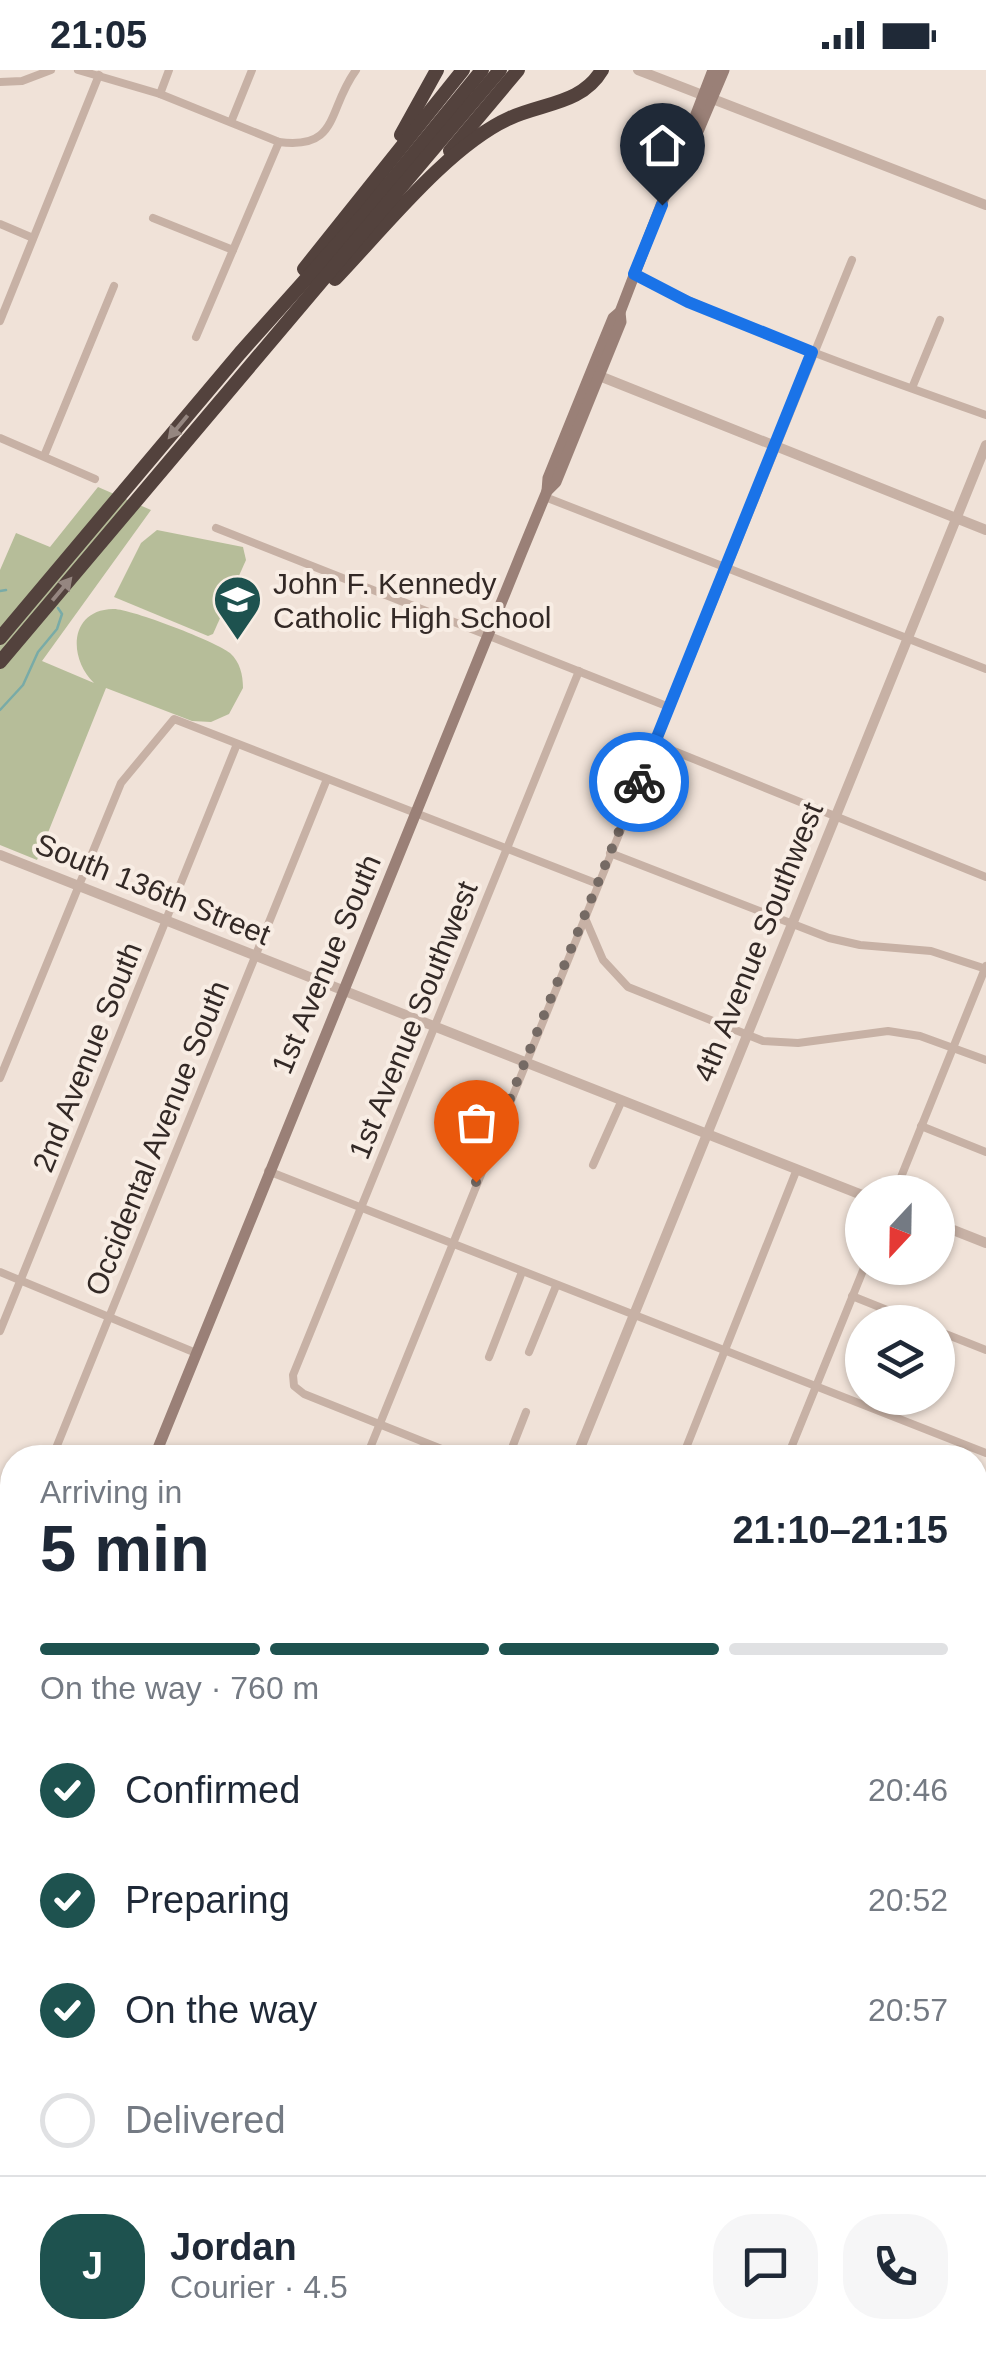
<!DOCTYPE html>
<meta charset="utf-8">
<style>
body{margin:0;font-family:Helvetica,sans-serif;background:#f6f6f7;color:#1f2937;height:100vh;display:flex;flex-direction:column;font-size:38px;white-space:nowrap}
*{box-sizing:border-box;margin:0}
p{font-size:32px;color:#747a83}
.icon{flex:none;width:55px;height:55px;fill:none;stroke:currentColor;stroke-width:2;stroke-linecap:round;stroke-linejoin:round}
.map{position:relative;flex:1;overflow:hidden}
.panel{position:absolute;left:0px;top:1375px;width:988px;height:932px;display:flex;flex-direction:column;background:#fff;border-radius:40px 40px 0 0;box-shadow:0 2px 8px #0004}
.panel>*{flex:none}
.needle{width:65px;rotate:202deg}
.buttons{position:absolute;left:845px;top:1105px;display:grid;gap:20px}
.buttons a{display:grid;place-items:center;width:110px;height:110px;border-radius:50%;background:#fff;box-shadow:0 2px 8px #0004;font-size:50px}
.pin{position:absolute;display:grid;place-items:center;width:85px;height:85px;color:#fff;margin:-102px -42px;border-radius:50% 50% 50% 0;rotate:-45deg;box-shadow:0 0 10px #0007}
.pin .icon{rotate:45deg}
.courier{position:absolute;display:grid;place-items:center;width:100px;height:100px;margin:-50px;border:8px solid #1a73e8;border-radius:50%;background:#fff;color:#222;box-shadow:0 2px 12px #0007}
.headline em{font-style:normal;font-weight:800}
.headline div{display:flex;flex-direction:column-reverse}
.headline{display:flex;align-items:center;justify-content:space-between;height:170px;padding:0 40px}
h1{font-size:65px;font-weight:800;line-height:75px}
.bar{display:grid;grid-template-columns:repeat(4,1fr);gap:15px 10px;align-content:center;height:120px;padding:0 40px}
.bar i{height:12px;border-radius:8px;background:#e0e1e3}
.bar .active{background:#1e524f}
.bar p{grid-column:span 4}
.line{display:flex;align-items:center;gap:25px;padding:0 40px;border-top:2px solid #e0e1e3}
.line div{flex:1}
.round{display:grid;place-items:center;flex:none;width:105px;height:105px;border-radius:40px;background:#f6f6f7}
ol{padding:0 40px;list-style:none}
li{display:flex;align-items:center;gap:30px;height:110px}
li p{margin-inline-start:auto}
li .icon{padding:10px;border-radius:50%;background:#1e524f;color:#fff;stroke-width:4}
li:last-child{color:#747a83}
li i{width:55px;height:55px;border:5px solid #e0e1e3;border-radius:50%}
.status{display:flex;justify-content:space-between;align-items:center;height:70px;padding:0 50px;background:#fff;direction:ltr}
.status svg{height:28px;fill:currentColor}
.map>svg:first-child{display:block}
.green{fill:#b6bd99}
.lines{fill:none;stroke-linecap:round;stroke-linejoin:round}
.stream{stroke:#79aba7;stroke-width:2.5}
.minor{stroke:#c7b1a5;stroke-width:8}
.tertiary{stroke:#c7b1a5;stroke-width:10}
.secondary{stroke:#9a8077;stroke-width:11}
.motorway{stroke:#53423d;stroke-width:14}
.oneway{fill:#958680}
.done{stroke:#756a64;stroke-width:10;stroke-dasharray:0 18}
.route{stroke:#1a73e8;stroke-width:12}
.labels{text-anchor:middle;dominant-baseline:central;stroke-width:8;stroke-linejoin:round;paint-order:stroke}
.poi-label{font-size:30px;fill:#332926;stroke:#f8ede4;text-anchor:start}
.street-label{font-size:30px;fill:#332926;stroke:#f8ede4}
</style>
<div class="status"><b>21:05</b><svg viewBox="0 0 49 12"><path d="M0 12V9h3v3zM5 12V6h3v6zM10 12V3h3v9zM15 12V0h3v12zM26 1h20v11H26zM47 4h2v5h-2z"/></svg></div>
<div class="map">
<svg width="986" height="2307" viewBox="0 0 986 2307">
<rect width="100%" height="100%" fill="#f0e2d8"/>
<g class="green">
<path d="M98 417 151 440 42 591 94 613C68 588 69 540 113 539 129 538 217 572 230 583 240 592 243 605 243 618L229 644 211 652 192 651 106 618 37 790 0 775V500L16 463 50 477Z"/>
<path d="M157 460 243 477 246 490 213 564 208 566 114 527 141 473Z"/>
<path d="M12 1772V1906L0 1901V1802Z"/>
</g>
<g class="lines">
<g class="stream">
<path d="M0 521 6 520"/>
<path d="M0 640 23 615 38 582 57 559 62 544 58 538"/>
</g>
<g class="minor">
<path d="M78 0 160 24 279 72C340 80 327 39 356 0"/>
<path d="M0 12 22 11 51 0"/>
<path d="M160 24 169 0"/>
<path d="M231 52 252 0"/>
<path d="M153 148 233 180"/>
<path d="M0 154 33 168"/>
<path d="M634 204C747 261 867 303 986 345"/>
<path d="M0 251 99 5"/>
<path d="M196 267 279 72"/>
<path d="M912 318 940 250"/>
<path d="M0 368 95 409"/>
<path d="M44 386 114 216"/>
<path d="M545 427 986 599"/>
<path d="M216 458 669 637"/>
<path d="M654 673 986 807"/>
<path d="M610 783 829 868 860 875 931 881 986 899"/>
<path d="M585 848 603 890 628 917 763 971 798 973 888 961 920 966 986 990"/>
<path d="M0 1008 121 713 174 649 598 814"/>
<path d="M921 1056 986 1082"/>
<path d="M593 1095 622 1030"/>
<path d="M268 1101 986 1383"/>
<path d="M895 1122 986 896"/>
<path d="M0 1202 196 1283"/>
<path d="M852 1226 917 1252"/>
<path d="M0 1261 237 674"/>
<path d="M938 1261 986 1280"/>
<path d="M529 1282 556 1216"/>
<path d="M489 1287 522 1202"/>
<path d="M52 1388 327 709"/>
<path d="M366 1388 852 190"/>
<path d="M464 1388 304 1324 294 1316 293 1305 579 601"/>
<path d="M508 1388 526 1342"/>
<path d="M682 1388 797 1099"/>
<path d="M787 1388 864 1198"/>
<path d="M975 1442 986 1415"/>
<path d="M0 1515 12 1485"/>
<path d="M975 1584 986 1556"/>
<path d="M975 1590 986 1595"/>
<path d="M975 1801 986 1805"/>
<path d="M0 1975 12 1946"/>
<path d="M0 2184 12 2154"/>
<path d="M975 2222 986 2226"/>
<path d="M632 2295 662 2307"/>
<path d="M34 2307 39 2295"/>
<path d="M120 2307 125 2295"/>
<path d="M489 2307 494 2295"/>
<path d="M570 2307 575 2295"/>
<path d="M910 2307 911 2304"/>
</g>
<g class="tertiary">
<path d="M638 0 986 135"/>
<path d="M592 303 986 460"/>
<path d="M0 785 862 1125"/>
<path d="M938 1154 986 1173"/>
<path d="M576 1388 986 375"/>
<path d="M0 2083 12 2088"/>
<path d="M201 2307 206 2295"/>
</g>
<g class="secondary">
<path d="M679 94 688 85 724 0"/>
<path d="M547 421 548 408 597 287 613 248 620 242 713 0"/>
<path d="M154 1388 521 484 547 421 556 412 621 252 620 242"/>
<path d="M0 1622 12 1627"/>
<path d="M0 1766 12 1736"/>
<path d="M975 2014 986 2018"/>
</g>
<g class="motorway">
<path d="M401 65 437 0"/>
<path d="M450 81 518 0"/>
<path d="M304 199 463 0"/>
<path d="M335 209C382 160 449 75 510 48 543 33 582 34 602 0"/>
<path d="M0 568 240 283 366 142 482 0"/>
<path d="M0 592 500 0"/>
</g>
</g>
<defs><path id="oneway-solid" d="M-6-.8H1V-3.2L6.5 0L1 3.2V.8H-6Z" transform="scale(2.5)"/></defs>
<g class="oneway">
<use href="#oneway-solid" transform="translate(178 357) rotate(130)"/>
<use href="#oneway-solid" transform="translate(62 519) rotate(-50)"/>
</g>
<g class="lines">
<path class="done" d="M476 1112 639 712"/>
<path class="route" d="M639 712 812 282 688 232 634 204 662 135"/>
</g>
<defs>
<symbol id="school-pin" viewBox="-11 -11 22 30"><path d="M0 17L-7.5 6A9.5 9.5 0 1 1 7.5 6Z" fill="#1e524f" stroke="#f8ede4"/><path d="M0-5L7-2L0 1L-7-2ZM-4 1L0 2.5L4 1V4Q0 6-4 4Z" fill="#fff"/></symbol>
</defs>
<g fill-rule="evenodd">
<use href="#school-pin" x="210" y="502" width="55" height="75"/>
</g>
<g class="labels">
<g class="poi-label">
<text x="273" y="513">John F. Kennedy<tspan x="273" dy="34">Catholic High School</tspan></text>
</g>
<g class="street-label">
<text transform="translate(153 819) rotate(22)">South 136th Street</text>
<text transform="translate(758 872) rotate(-68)">4th Avenue Southwest</text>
<text transform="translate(326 894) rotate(-67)">1st Avenue South</text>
<text transform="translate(413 950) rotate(-68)">1st Avenue Southwest</text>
<text transform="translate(87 987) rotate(-68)">2nd Avenue South</text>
<text transform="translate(157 1068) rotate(-68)">Occidental Avenue South</text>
</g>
</g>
</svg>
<div class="buttons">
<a><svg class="needle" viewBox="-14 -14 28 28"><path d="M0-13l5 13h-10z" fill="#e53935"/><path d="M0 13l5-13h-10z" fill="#747a83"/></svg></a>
<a><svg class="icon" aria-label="layers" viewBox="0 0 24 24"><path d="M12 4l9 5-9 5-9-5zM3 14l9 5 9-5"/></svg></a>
</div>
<div class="pin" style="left:476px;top:1112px;background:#ea580c"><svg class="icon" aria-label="bag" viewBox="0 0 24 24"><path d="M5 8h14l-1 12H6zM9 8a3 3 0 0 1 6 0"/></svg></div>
<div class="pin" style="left:662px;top:135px;background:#1f2937"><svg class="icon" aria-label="home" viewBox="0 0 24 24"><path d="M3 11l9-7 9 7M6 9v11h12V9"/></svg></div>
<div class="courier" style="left:639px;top:712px"><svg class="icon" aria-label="bike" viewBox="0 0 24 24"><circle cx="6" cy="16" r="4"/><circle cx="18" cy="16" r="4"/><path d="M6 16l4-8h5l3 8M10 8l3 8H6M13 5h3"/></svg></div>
<section class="panel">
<div class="headline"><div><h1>5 min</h1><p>Arriving in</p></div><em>21:10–21:15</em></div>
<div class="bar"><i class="active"></i><i class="active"></i><i class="active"></i><i></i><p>On the way · 760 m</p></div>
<ol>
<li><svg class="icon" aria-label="check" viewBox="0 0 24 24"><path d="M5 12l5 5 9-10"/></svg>Confirmed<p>20:46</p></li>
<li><svg class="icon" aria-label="check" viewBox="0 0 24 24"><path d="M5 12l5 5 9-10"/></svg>Preparing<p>20:52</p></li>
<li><svg class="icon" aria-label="check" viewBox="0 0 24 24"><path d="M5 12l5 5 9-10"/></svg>On the way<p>20:57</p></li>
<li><i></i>Delivered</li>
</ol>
<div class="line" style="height:180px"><b class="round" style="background:#1e524f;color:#fff">J</b><div><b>Jordan</b><p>Courier · 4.5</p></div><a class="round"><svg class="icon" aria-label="chat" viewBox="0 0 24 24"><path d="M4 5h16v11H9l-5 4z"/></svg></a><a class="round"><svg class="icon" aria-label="phone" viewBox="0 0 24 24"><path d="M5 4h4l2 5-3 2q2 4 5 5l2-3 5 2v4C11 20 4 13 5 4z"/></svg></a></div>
</section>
</div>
